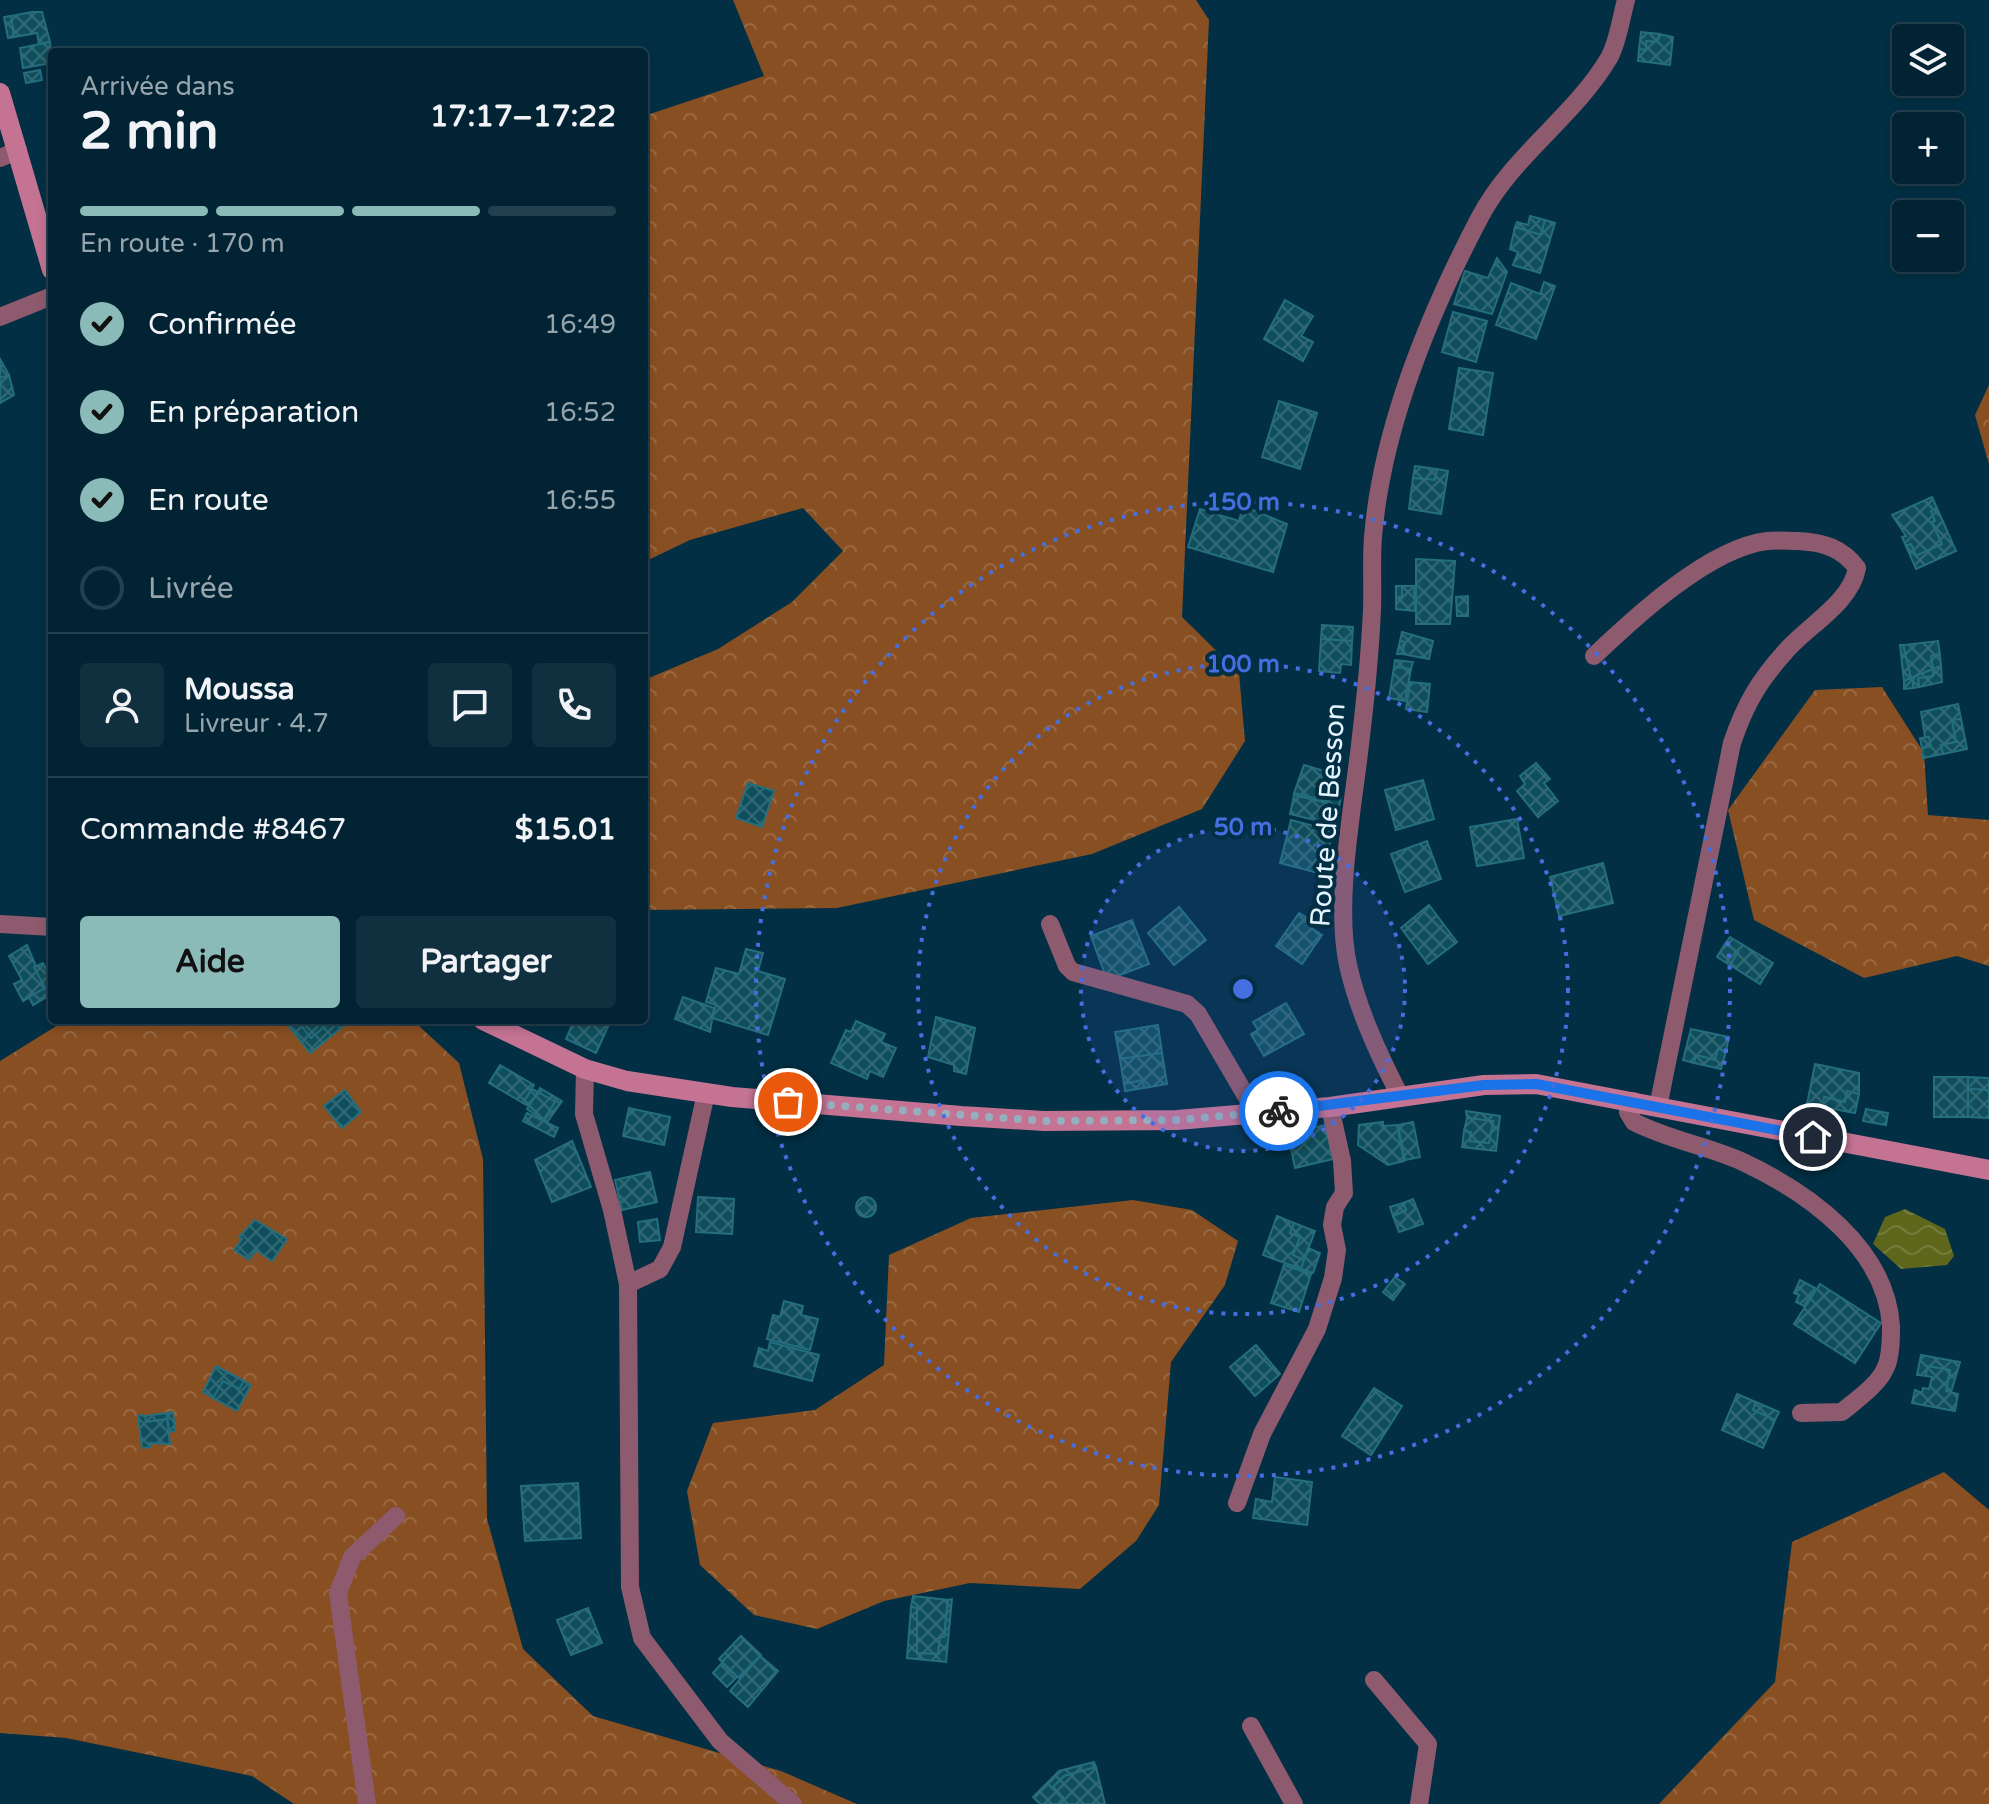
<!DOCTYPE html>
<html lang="fr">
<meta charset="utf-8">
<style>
body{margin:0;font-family:"Varela Round",sans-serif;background:#102f3f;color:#f1f3f6;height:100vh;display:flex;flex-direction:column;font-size:30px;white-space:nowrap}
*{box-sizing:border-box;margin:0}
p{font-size:26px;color:#96a4ac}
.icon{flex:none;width:44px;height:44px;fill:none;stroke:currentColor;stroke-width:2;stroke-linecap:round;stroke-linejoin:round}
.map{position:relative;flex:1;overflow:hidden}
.drawer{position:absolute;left:48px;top:48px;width:600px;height:976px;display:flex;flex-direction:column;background:#022333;border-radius:8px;box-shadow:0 4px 12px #0003,0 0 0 2px #23404e}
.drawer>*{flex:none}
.tools{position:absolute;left:1892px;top:24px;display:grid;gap:16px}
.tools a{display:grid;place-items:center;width:72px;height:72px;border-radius:8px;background:#022333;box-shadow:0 4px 12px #0003,0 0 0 2px #23404e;font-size:40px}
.pin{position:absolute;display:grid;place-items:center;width:68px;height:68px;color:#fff;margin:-34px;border:4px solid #fff;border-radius:50%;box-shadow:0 2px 8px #0007}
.courier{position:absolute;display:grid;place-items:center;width:80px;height:80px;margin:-40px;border:6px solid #1a73e8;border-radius:50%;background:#fff;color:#222;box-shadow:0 2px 10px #0007}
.summary em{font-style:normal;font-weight:800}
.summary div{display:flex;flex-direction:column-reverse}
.summary{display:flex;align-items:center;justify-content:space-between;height:136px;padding:0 32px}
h1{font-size:52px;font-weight:800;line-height:60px}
.bar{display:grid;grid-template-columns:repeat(4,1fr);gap:12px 8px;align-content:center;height:96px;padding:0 32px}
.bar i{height:10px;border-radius:6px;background:#23404e}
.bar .selected{background:#8bbbb9}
.bar p{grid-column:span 4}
.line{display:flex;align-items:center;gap:20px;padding:0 32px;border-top:2px solid #23404e}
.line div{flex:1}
.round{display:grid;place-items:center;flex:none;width:84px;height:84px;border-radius:8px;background:#102f3f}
ol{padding:0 32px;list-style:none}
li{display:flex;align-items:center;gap:24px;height:88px}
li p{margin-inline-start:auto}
li .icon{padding:8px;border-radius:50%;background:#8bbbb9;color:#111;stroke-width:4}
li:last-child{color:#96a4ac}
li i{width:44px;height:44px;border:4px solid #23404e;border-radius:50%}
.button{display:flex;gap:16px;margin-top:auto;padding:16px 32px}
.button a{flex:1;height:92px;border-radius:8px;background:#8bbbb9;color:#111;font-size:32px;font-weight:800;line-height:92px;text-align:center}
.button a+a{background:#102f3f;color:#f1f3f6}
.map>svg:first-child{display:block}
.forest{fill:url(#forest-crowns)}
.water{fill:url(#water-waves)}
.building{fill:url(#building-cross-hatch);stroke:#246e7e;stroke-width:2}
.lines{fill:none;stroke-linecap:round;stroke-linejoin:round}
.street{stroke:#8e5a6d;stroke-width:18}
.secondary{stroke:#c57393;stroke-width:20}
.done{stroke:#95afbe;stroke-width:8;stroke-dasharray:0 14.4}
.route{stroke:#1a73e8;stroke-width:10}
.ring{fill:none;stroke:#456fe0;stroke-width:4;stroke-dasharray:4 8}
.labels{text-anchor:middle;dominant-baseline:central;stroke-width:8;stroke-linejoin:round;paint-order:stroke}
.street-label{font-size:28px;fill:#e4f4ff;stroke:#022f44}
.centre{fill:#456fe0;stroke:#022f44;stroke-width:4}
.ring-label{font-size:24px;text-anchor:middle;font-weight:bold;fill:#456fe0;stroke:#022f44;stroke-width:8;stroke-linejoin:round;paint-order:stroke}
</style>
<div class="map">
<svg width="1989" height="1804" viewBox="0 0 1989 1804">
<defs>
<pattern id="forest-crowns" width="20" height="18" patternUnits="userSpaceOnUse" patternTransform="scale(2)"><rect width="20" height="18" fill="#884f22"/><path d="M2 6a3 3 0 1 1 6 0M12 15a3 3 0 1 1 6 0" fill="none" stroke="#996943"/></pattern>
<pattern id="water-waves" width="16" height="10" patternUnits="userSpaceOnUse" patternTransform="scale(2)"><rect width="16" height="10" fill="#5e661c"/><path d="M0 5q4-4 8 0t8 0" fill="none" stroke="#757c3e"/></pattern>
<pattern id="building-cross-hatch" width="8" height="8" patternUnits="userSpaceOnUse" patternTransform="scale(2)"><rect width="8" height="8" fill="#0f4f5d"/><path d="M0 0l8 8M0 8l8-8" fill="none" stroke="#326975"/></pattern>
</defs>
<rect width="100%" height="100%" fill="#022f44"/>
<g class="forest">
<path d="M733 0H1196L1209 20 1182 617 1239 673 1245 741 1202 809 1092 854 837 908 644 910V680L718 649 792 602 843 551 803 508 690 540 644 562V116L764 76Z"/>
<path d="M1989 385V464L1975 415Z"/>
<path d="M1882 687 1924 753 1928 815 1989 820V966L1957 956 1864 978 1754 920 1728 810 1815 690Z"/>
<path d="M66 1020H400L417 1024 459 1063 483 1159 487 1519 523 1649 593 1716 781 1771 857 1804H294L252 1776 66 1738 0 1733V1061Z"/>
<path d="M1133 1200 1192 1210 1238 1241 1225 1285 1171 1362 1159 1505 1136 1541 1080 1589 970 1583 884 1601 817 1629 754 1615 700 1565 687 1491 713 1423 815 1410 884 1365 889 1255 971 1218Z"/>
<path d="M1944 1472 1989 1510V1804H1659L1775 1682 1792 1542Z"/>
</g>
<path class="water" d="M1905 1209 1945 1229 1954 1256 1947 1265 1901 1269 1873 1244 1885 1217Z"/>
<g class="building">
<path d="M32 12H42L50 42 39 44 37 33 14 37 11 16Z"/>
<path d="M11 16 14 37 8 38 4 17Z"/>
<path d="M1641 32 1659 34 1658 42 1646 41V50L1639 49Z"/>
<path d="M1659 34 1673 37 1670 65 1638 61 1639 49 1646 50V41L1658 42Z"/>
<path d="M50 42 52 63 23 68 20 48Z"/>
<path d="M40 70 42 80 26 83 24 73Z"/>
<path d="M1530 216 1545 220 1541 235 1515 227 1517 222 1528 225Z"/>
<path d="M1545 220 1555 223 1540 273 1513 265 1518 252 1510 249 1515 227 1541 235Z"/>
<path d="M1497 258 1507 272 1492 314 1454 304 1465 271 1488 278Z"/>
<path d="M1544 282 1555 286 1536 339 1496 325 1511 283 1540 294Z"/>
<path d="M1285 300 1313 316 1301 336 1313 342 1303 361 1264 339Z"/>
<path d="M1453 312 1487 321 1476 362 1442 352Z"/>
<path d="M0 359 9 375 1 379 0 378Z"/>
<path d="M1459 368 1493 373 1483 435 1449 429Z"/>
<path d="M9 375 14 395 0 403V378Z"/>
<path d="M1279 401 1317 413 1300 469 1262 457Z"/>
<path d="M1415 466 1437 469 1435 480 1413 478Z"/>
<path d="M1437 469 1448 471 1441 514 1409 509 1413 478 1435 480Z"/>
<path d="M1932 497 1937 508 1931 511 1935 521 1932 522 1942 544 1916 556 1911 544 1906 546 1902 537 1906 536 1892 515Z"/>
<path d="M1243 506 1287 524 1273 572 1188 547 1200 509 1239 521Z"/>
<path d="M1937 508 1956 551 1916 569 1906 546 1911 544 1916 556 1942 544 1932 522 1935 521 1931 511Z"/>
<path d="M1416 559 1455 561 1450 624H1416Z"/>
<rect x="1396" y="586" width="6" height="11"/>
<path d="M1402 586H1414L1415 611 1396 609V597H1402Z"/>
<path d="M1468 596V616H1457L1456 597Z"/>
<path d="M1322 625 1353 627 1352 641 1321 639Z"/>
<path d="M1402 632 1433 641 1429 659 1402 654 1405 642 1400 641Z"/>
<path d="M1321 639 1352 641 1351 665 1341 664 1340 673 1319 671Z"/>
<path d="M1400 641 1405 642 1402 654H1397Z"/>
<path d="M1938 641 1940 655 1931 656 1933 669 1911 678 1903 645Z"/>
<path d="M1900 645H1903L1911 678 1904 681Z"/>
<path d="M1940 655 1941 666 1933 669 1931 656Z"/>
<path d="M1395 660 1413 662 1411 669 1394 667Z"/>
<path d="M1941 666 1942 682 1919 687 1918 678 1933 676V669Z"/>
<path d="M1394 667 1411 669 1405 701 1389 698Z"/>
<path d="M1933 669V676L1918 678 1919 687 1913 688V677Z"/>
<path d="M1913 677V688L1904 689V681Z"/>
<path d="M1410 682 1430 684 1427 712 1406 709Z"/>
<path d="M1958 704 1961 719 1952 720 1956 742 1941 745 1943 754 1923 758 1922 748 1931 746 1929 737H1925L1921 712Z"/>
<path d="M1961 719 1967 749 1943 754 1941 745 1956 742 1952 720Z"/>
<path d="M1929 737 1931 746 1922 748 1920 738Z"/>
<path d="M1536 763 1550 779 1544 783 1558 801 1538 817 1517 791 1525 784 1520 776Z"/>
<path d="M1304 765 1331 773 1326 801 1294 793Z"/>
<path d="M1423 780 1434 819 1396 830 1385 790Z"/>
<path d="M748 783 774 791 762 827 736 818Z"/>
<path d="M1329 794 1341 797 1335 825 1290 814 1294 795 1327 803Z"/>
<path d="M1517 819 1524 858 1477 866 1470 827Z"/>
<path d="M1291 820 1333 831 1322 874 1280 863Z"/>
<path d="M1427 841 1441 879 1405 892 1391 854Z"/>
<path d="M1603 863 1613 903 1559 916 1550 877Z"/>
<path d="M1429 905 1457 942 1428 964 1401 928Z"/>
<path d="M1179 907 1206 940 1174 965 1148 933Z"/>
<path d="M1299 913 1311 920 1307 925 1322 935 1302 964 1276 946Z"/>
<path d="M1132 920 1149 964 1107 980 1091 936Z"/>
<path d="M1730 937 1773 963 1760 984 1730 965 1738 952 1725 944Z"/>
<path d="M1725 944 1738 952 1730 965 1717 957Z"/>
<path d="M27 945 45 988 23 1001 14 984 22 980 9 956Z"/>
<path d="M746 949 763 953 758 971 785 979 768 1035 712 1018 716 1005 706 1002 716 968 739 974Z"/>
<path d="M43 963 52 980V994L33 1005 29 997 45 988 34 967Z"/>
<path d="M683 997 714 1008 710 1032 675 1019Z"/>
<path d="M1286 1003 1304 1034 1264 1056 1251 1034 1258 1030 1253 1022Z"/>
<path d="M936 1017 975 1028 966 1074 954 1071V1065L928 1057Z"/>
<path d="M292 1020H297L311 1038 332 1020 347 1023 310 1053 287 1024Z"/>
<path d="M297 1020H332L311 1038Z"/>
<path d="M574 1020H611L596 1053 566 1039Z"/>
<path d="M856 1021 885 1034 881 1042 896 1048 883 1077 870 1071 867 1079 831 1063 846 1030 851 1032Z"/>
<path d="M1158 1025 1162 1053 1120 1059 1115 1032Z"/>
<path d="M1691 1029 1729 1037 1726 1051 1718 1049 1715 1060 1696 1055 1694 1063 1683 1060Z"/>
<path d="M1718 1049 1726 1051 1721 1069 1694 1063 1696 1055 1715 1060Z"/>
<path d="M1162 1053 1167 1084 1144 1088 1143 1080 1124 1084 1120 1059Z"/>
<path d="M1815 1064 1859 1073V1094L1847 1091 1845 1102 1824 1097 1823 1107 1807 1104Z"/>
<path d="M500 1065 534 1085 523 1103 489 1083Z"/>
<rect x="1934" y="1077" width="34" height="40"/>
<path d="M1968 1077 1989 1078V1090L1968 1089Z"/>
<path d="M1143 1080 1144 1088 1125 1091 1124 1084Z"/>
<path d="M540 1088 562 1101 548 1121 543 1120 555 1102 538 1092Z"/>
<path d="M532 1089 538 1092 529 1106 523 1103Z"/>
<path d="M1968 1089 1989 1090V1118L1968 1117Z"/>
<path d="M345 1090 361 1112 342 1128 324 1106Z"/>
<path d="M1847 1091 1859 1094 1855 1113 1823 1107 1824 1097 1845 1102Z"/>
<path d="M538 1092 555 1102 543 1120 527 1109Z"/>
<path d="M629 1108 670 1117 664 1145 623 1136Z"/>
<path d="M1866 1109 1888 1113 1886 1125 1863 1121Z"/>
<path d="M1466 1111 1500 1116 1496 1151 1462 1147 1464 1131 1471 1132 1470 1141 1489 1143 1493 1121 1467 1118Z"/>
<path d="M527 1113 558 1128 554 1137 523 1121Z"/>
<path d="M1467 1118 1493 1121 1489 1143 1470 1141 1471 1132 1464 1131Z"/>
<path d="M1383 1122V1126L1397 1125 1404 1161 1388 1165 1358 1145 1359 1125Z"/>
<path d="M1413 1122 1420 1157 1405 1160 1398 1125Z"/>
<path d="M1325 1125 1333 1159 1295 1168 1288 1134Z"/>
<path d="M572 1141 591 1187 552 1202 535 1160Z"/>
<path d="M650 1172 657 1202 622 1210 615 1180Z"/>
<circle cx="866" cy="1207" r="10"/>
<path d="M698 1197 734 1199 732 1234 696 1232Z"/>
<path d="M1413 1199 1423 1224 1399 1232 1393 1216 1406 1210 1403 1203Z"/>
<path d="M1403 1203 1406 1210 1393 1216 1390 1207Z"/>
<path d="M1277 1216 1294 1223 1290 1233 1300 1237 1293 1255 1304 1260 1301 1269 1263 1255Z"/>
<path d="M657 1219 660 1240 640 1242 638 1222Z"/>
<path d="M255 1220 287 1239 272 1261 256 1250 249 1260 234 1250 242 1239 239 1237Z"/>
<path d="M1294 1223 1315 1231 1304 1260 1293 1255 1300 1237 1290 1233Z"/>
<path d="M1308 1248 1320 1253 1313 1273 1301 1269Z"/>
<path d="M1284 1265 1311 1274 1299 1312 1271 1303Z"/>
<path d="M1395 1277 1405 1284 1393 1300 1383 1292Z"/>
<path d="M1800 1280 1815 1288 1804 1306 1796 1302 1799 1295 1794 1293Z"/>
<path d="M1820 1284 1881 1323 1855 1363 1794 1324Z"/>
<path d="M784 1301 803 1306 801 1315 818 1319 810 1350 767 1339 773 1315 780 1317Z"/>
<path d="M770 1342 819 1355 812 1381 754 1366 759 1348 768 1351Z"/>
<path d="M1256 1345 1280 1374 1255 1396 1230 1367Z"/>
<path d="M1921 1355 1960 1362 1951 1392 1946 1391 1950 1370 1927 1366 1926 1376 1917 1375Z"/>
<path d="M216 1366 244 1381 239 1389 223 1381 213 1398 203 1392Z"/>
<path d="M1927 1366 1950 1370 1946 1391 1958 1394 1955 1411 1912 1403 1915 1390 1922 1393 1923 1388 1929 1389 1932 1377 1926 1376Z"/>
<path d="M223 1381 239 1389 244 1381 251 1385 237 1411 213 1398Z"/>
<path d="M1374 1388 1402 1406 1371 1455 1342 1436Z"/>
<path d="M1737 1394 1756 1402 1753 1410 1775 1420 1763 1448 1722 1430Z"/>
<path d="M1756 1402 1779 1412 1775 1420 1753 1410Z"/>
<path d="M173 1412 175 1431 169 1432 167 1413Z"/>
<path d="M167 1413V1419L146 1422 145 1416Z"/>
<path d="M138 1415 145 1416 146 1422 167 1419 170 1444 150 1443 151 1447 142 1448Z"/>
<path d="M1275 1477 1312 1482 1307 1525 1253 1518 1256 1499 1272 1502Z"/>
<path d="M578 1483 581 1538 525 1541 521 1486Z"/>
<path d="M913 1596 948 1600 944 1637H940L938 1654 917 1653V1608L911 1607Z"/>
<path d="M952 1599 946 1662 907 1658 911 1607 917 1608V1653L938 1654 940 1637H944L948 1600Z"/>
<path d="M588 1608 602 1643 571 1655 557 1620Z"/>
<path d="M741 1636 761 1655 739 1678 719 1659Z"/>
<path d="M760 1656 778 1671 748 1707 730 1691Z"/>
<path d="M722 1663 737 1677 727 1687 713 1673Z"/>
<path d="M1094 1762 1096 1767 1064 1776 1053 1787 1064 1798 1058 1804H1040L1033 1797 1059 1771Z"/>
<path d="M1096 1767 1105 1804H1058L1064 1798 1053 1787 1064 1776Z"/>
</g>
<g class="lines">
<g class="street">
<path d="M0 158 18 150"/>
<path d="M0 317 52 296"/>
<path d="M1594 656C1635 617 1709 548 1767 541 1777 540 1788 541 1798 541 1823 542 1842 548 1857 568 1851 603 1807 626 1785 652 1758 682 1745 705 1732 743L1658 1107"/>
<path d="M0 924 52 927"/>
<path d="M1050 924 1067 966 1073 972 1187 1004 1198 1014 1256 1113"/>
<path d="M585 1069 584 1114 612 1210 628 1284 630 1587 642 1638 720 1741 793 1804"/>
<path d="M1399 1094C1378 1053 1358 1010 1348 965 1334 900 1354 803 1361 736 1366 694 1370 652 1372 610 1373 586 1371 561 1373 537 1382 427 1429 314 1480 217 1512 156 1574 117 1609 58 1618 42 1621 18 1626 0"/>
<path d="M1633 1101 1628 1112 1634 1122C1669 1140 1708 1146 1743 1162 1809 1193 1886 1248 1891 1326 1891 1338 1891 1358 1885 1369 1878 1385 1856 1400 1842 1412L1801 1413"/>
<path d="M628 1284 660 1269 672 1247 706 1093"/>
<path d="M1237 1503 1262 1434 1317 1329 1333 1278 1337 1250 1332 1225 1335 1207 1344 1193 1342 1161 1330 1107"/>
<path d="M1374 1680 1428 1744 1419 1804"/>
<path d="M1251 1726 1294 1804"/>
<path d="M367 1804 338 1593 352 1557 396 1516"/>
</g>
<g class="secondary">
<path d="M0 93 52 270"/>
<path d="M483 1020 585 1069 627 1081 732 1097 961 1116 1044 1121 1177 1120 1330 1107 1484 1085 1536 1084 1989 1170"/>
</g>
</g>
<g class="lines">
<path class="done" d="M788 1102 1044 1121 1177 1120 1279 1111"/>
<path class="route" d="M1279 1111 1484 1085 1536 1084 1813 1137"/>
</g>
<circle cx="1243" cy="989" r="162" fill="#456fe0" fill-opacity=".12"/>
<g class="ring">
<circle cx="1243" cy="989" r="162"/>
<circle cx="1243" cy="989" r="325"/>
<circle cx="1243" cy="989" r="487"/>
</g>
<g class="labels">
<g class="street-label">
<text transform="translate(1328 815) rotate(-86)">Route de Besson</text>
</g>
</g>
<circle cx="1243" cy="989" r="12" class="centre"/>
<g class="ring-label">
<text x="1243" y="510">150 m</text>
<text x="1243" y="672">100 m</text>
<text x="1243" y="835">50 m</text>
</g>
</svg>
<div class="tools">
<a><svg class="icon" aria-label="layers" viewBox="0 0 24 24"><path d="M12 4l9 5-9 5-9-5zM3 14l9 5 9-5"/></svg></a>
<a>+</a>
<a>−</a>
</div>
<div class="pin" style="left:788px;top:1102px;background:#ea580c"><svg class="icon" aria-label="bag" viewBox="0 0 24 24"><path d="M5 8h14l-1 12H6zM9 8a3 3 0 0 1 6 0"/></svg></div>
<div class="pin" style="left:1813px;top:1137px;background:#1f2937"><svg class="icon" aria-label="home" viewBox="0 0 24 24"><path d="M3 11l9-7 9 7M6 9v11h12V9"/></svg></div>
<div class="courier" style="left:1279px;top:1111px"><svg class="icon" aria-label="bike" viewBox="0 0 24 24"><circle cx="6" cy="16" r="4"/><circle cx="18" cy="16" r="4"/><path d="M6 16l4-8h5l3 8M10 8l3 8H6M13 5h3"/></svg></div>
<section class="drawer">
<div class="summary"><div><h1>2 min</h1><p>Arrivée dans</p></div><em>17:17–17:22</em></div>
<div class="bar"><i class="selected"></i><i class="selected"></i><i class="selected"></i><i></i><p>En route · 170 m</p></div>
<ol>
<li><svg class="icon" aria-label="check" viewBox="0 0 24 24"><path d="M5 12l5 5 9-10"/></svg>Confirmée<p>16:49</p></li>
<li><svg class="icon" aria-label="check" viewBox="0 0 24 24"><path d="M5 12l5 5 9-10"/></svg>En préparation<p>16:52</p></li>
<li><svg class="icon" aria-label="check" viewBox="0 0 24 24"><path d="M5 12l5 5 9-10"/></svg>En route<p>16:55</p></li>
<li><i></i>Livrée</li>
</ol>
<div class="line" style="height:144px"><a class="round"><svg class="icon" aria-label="person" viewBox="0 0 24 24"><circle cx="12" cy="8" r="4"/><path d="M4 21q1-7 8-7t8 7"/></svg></a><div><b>Moussa</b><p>Livreur · 4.7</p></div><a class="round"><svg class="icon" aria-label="chat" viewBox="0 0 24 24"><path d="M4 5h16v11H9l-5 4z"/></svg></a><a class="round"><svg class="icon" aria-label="phone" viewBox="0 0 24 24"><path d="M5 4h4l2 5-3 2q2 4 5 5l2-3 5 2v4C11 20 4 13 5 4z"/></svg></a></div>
<div class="line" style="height:104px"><div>Commande #8467</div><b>$15.01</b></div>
<div class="button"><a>Aide</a><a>Partager</a></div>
</section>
</div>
